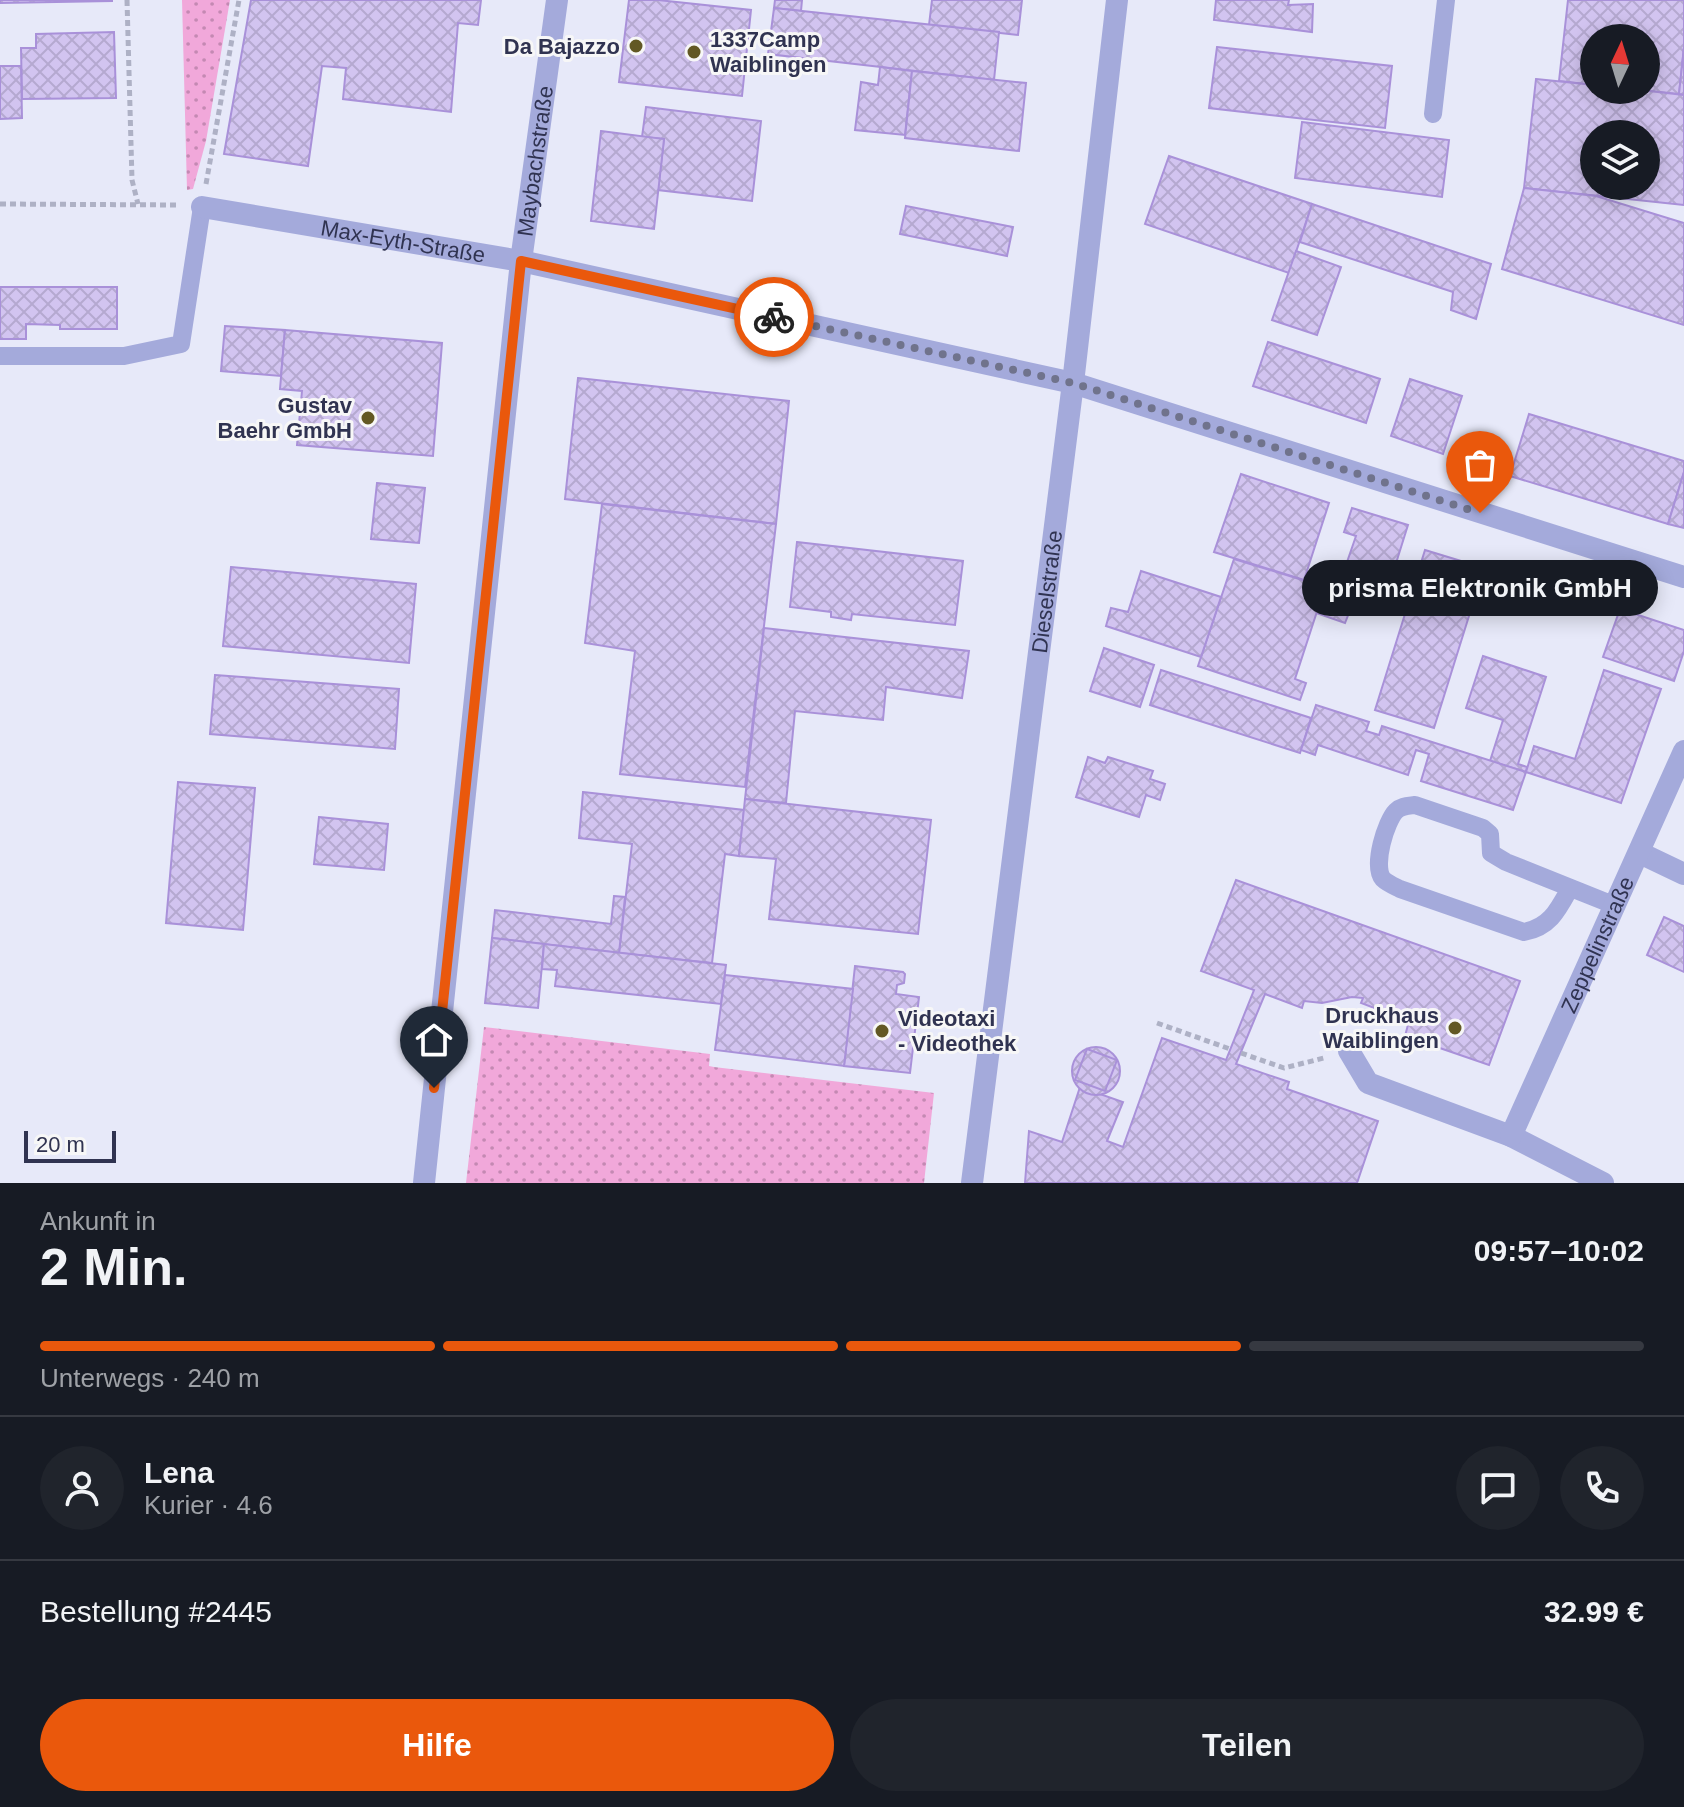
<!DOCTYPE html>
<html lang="de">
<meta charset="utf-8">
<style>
body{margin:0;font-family:Helvetica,sans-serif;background:#20242c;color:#f1f3f6;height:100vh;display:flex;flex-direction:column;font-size:30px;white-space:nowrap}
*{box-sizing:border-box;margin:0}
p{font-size:26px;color:#9ea1a6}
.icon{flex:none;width:44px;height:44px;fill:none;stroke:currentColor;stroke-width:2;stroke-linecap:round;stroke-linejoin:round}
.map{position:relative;height:1183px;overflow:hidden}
.panel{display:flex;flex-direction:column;background:#171b24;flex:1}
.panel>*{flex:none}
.needle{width:52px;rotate:4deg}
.controls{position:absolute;left:1580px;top:24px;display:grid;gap:16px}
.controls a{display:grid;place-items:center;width:80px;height:80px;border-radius:50%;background:#171b24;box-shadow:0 4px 20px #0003;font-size:40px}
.scale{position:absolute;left:24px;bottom:20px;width:92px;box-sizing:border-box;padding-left:8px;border:4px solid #303351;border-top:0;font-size:22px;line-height:28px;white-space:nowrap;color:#303351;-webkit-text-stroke:6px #f7f7f7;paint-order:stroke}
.pin{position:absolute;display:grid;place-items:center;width:68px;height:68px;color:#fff;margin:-82px -34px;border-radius:50% 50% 50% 0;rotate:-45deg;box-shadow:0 0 8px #0007}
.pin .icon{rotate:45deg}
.courier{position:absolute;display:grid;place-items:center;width:80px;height:80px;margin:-40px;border:6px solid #ea580c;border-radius:50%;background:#fff;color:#222;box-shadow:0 2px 10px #0007}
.bubble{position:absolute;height:56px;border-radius:28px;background:#171b24;box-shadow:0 4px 20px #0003;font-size:26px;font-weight:700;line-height:56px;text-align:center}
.summary em{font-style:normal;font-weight:700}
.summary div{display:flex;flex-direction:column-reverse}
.summary{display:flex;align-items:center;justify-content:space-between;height:136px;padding:0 40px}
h1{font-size:52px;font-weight:700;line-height:60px}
.bar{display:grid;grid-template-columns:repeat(4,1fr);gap:12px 8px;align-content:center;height:96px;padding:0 40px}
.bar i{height:10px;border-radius:6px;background:#363941}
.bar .on{background:#ea580c}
.bar p{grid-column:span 4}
.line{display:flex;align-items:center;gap:20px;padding:0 40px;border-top:2px solid #363941}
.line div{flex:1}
.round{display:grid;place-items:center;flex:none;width:84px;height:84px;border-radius:42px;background:#20242c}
.action{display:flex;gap:16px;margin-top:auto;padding:16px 40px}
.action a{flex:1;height:92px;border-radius:48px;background:#ea580c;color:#fff;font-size:32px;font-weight:700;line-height:92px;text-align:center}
.action a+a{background:#20242c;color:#f1f3f6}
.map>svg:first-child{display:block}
.green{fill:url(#green-dots)}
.building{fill:url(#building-cross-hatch);stroke:#a991d9;stroke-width:2;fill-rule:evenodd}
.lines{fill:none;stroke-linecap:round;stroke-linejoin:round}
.path{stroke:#aeb1c5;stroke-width:5;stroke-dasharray:6 4;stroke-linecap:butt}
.service{stroke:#a4aadb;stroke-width:18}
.minor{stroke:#a4aadb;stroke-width:22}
.done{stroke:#70738c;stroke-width:8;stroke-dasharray:0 14.4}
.route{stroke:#ea580c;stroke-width:10}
.poi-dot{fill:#625824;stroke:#f7f7f7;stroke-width:3}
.labels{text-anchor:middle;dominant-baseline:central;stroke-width:6;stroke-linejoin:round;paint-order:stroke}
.poi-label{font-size:22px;font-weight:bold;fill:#303351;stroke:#f7f7f7;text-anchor:end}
.street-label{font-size:22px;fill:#303351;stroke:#f7f7f7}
</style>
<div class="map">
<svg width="1684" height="1183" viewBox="0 0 1684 1183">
<defs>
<pattern id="green-dots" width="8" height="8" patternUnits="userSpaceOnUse" patternTransform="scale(2)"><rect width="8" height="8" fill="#f1a8da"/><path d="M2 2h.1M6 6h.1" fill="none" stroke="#c489b3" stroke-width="1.8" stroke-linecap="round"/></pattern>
<pattern id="building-cross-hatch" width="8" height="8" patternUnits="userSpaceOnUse" patternTransform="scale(2)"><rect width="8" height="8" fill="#d2c4f0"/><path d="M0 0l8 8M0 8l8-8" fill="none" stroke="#b5a9d0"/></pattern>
</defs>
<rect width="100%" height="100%" fill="#e7e9f9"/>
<g class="green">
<path d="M182 0H230L206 141 193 189 187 190Z"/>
<path d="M484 1027 710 1054 709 1066 714 1067 934 1093 924 1183H466Z"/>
</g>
<g class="building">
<path d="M0 0H112V1L0 3Z"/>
<path d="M251 0H481L478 25 458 23 451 112 343 99 346 68 322 66 308 166 224 154Z"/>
<path d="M629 0H658L751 10 742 96 619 82Z"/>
<path d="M775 0H802L801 11 774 8Z"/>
<path d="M932 0H1022L1018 35 929 25Z"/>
<path d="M1216 0H1289L1288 5 1313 4 1312 32 1214 20Z"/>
<path d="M1568 0H1684V47L1679 94 1640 90H1646V38H1594V85L1559 81Z"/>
<path d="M774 8 999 32 994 80 768 54Z"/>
<path d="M114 32 116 98 22 99 21 48H36V34Z"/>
<path d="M1217 47 1392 66 1385 128 1209 108Z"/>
<path d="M1684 47V95L1679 94Z"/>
<path d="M0 66H21L22 118 0 119Z"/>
<path d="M880 67 912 71 905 135 855 130 861 82 878 85Z"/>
<path d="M912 71 1026 83 1019 151 905 138Z"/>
<path d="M1536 79 1594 85V90H1640L1684 95V205L1524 188ZM1594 134H1646V186H1594Z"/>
<path d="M646 107 761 121 752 201 658 190 664 139 642 137Z"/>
<path d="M1302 122 1449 140 1442 197 1295 178Z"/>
<path d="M601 131 664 139 654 229 591 221Z"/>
<path d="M1169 156 1312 204 1289 273 1145 224Z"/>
<path d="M1524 188 1596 196 1684 223V325L1502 269Z"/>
<path d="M1312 204 1491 264 1476 319 1451 310 1453 292 1300 242Z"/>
<path d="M906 206 1013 227 1007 256 900 234Z"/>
<path d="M1296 251 1341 267 1317 335 1272 320Z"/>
<path d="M0 287H117V329H60V325L26 324V339H0Z"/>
<path d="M225 326 285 330 281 376 221 371Z"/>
<path d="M285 330 442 343 433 456 297 445 302 391 280 389Z"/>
<path d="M1268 342 1380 379 1366 423 1253 386Z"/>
<path d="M578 378 789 401 776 524 565 499Z"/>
<path d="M1410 379 1462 396 1443 454 1391 436Z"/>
<path d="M1529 414 1684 461V472L1668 524 1510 476Z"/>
<path d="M1684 472V528L1668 524Z"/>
<path d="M1241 474 1329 503 1304 580 1214 552Z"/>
<path d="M377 483 425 488 419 543 371 539Z"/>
<path d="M602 504 776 524 745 787 620 774 635 651 585 643Z"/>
<path d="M1352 508 1408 525 1381 611 1353 603 1345 623 1316 613 1325 587 1337 591 1356 536 1344 532Z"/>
<path d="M797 542 963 561 955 625 852 614 851 620 831 617V612L790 607Z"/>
<path d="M1425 550 1484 568 1434 728 1375 710Z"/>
<path d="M1234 559 1325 587 1295 679 1306 683 1300 700 1198 666Z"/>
<path d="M231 567 416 584 409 663 223 646Z"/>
<path d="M1141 571 1221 597 1201 657 1106 626 1111 608 1128 612Z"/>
<path d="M1620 609 1684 630V651L1674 681 1603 657Z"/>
<path d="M764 628 969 651 962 698 886 687 883 720 795 711 786 803 745 799Z"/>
<path d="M1104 648 1154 665 1140 707 1090 691Z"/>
<path d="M1483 656 1546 677 1518 764 1527 767 1526 772 1490 761 1503 720 1466 708Z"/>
<path d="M1161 670 1311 718 1300 753 1150 705Z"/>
<path d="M1604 670 1661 689 1621 803 1526 772 1534 746 1575 759Z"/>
<path d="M215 675 399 689 395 749 210 734Z"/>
<path d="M1316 705 1369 722 1366 731 1379 735 1382 726 1526 772 1513 810 1421 781 1429 754 1416 750 1408 775 1318 745 1315 755 1301 750Z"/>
<path d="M1088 757 1105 763 1108 757 1153 771 1150 779 1165 784 1160 800 1146 795 1139 817 1076 797Z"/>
<path d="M178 782 255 788 243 930 166 923Z"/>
<path d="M583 792 744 810 739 856 725 854 712 963 619 953 632 844 579 838Z"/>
<path d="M745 799 931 820 918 934 769 919 776 859 739 856Z"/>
<path d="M319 817 388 824 384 870 314 864Z"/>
<path d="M1236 880 1520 981 1489 1065 1405 1036 1409 1021 1361 1003 1363 998 1352 997 1322 1003 1304 1001 1302 1008 1265 994 1236 1064 1289 1082 1287 1089 1378 1121 1357 1183H1025L1029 1131 1062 1142 1080 1087 1123 1102 1107 1141 1123 1147 1162 1038 1226 1060 1254 990 1201 971Z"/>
<path d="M614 896 625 897 619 953 492 938 495 910 611 924Z"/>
<path d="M1664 917 1684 926V972L1647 955Z"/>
<path d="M492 938 544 944 538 1008 485 1003Z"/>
<path d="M544 944 726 965 721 1004 555 986 557 970 542 969Z"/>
<path d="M855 966 903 972 905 974 904 983 897 985 896 994 919 997 910 1073 844 1066Z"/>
<path d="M725 975 853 989 844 1066 715 1050Z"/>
<circle cx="1096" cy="1071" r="24"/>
<path d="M1087 1049 1117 1060 1105 1091 1075 1080Z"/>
</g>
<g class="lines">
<g class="path">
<path d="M127 0 132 180 138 204"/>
<path d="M206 184 239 0"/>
<path d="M0 204 179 205"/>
<path d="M1157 1023 1230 1049"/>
<path d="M1241 1053 1284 1068 1324 1058"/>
</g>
<g class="service">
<path d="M1433 114 1446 0"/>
<path d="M0 356H124L181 344 202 207"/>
<path d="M1570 888C1558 910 1550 927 1524 932L1400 889C1394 886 1387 883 1383 879 1372 866 1386 821 1396 811 1401 806 1408 806 1415 805L1483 828 1490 834 1491 853 1506 862 1616 906"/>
</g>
<g class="minor">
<path id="s1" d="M202 207 521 261 1073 383 1684 577"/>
<path d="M1640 853 1684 874"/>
<path d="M1349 1051 1368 1083 1511 1136 1603 1183"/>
<path id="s2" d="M1511 1136 1684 751"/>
<path id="s3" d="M424 1183 521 261 557 0"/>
<path id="s4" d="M972 1183 1073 383 1117 0"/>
</g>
</g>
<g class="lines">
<path class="done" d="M774 317 1073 383 1480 513"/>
<path class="route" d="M434 1088 521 261 774 317"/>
</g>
<g class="poi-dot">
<circle cx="636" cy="46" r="8"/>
<circle cx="694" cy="52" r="8"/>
<circle cx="368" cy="418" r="8"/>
<circle cx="1455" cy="1028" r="8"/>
<circle cx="882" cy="1031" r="8"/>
</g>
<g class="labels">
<g class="poi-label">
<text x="710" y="39" text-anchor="start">1337Camp<tspan x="710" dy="25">Waiblingen</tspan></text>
<text x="620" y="46">Da Bajazzo</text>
<text x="352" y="405">Gustav<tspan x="352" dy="25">Baehr GmbH</tspan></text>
<text x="1439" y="1015">Druckhaus<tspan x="1439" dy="25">Waiblingen</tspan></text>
<text x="898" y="1018" text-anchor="start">Videotaxi<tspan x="898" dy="25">- Videothek</tspan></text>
</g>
<g class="street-label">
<text stroke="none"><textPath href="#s3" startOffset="1028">Maybachstraße</textPath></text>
<text stroke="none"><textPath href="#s1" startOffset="204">Max-Eyth-Straße</textPath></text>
<text stroke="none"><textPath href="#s4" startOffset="596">Dieselstraße</textPath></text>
<text stroke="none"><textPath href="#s2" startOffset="210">Zeppelinstraße</textPath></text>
</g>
</g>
</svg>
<div class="controls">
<a><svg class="needle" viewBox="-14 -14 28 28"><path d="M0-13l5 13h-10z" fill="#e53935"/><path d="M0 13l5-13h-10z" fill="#9ea1a6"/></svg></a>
<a><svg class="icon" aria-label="layers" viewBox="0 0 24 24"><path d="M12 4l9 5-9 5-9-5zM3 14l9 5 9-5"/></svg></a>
</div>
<div class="scale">20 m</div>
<div class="pin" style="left:1480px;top:513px;background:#ea580c"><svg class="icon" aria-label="bag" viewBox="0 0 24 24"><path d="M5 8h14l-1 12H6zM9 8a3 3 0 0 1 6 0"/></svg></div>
<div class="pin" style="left:434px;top:1088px;background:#1f2937"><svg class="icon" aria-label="home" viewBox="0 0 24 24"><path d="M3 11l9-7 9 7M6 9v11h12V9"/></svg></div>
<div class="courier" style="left:774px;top:317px"><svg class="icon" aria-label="bike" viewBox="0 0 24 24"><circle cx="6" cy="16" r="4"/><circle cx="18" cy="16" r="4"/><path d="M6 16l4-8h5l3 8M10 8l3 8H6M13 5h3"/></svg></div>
<div class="bubble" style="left:1302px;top:560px;width:356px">prisma Elektronik GmbH</div>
</div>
<section class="panel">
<div class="summary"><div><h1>2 Min.</h1><p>Ankunft in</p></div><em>09:57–10:02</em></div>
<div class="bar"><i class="on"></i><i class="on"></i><i class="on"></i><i></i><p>Unterwegs · 240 m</p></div>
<div class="line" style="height:144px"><a class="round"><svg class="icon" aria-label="person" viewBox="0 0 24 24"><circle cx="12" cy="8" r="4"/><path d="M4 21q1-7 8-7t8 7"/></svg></a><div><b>Lena</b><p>Kurier · 4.6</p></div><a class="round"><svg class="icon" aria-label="chat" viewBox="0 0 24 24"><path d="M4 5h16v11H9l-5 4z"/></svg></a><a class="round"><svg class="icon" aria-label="phone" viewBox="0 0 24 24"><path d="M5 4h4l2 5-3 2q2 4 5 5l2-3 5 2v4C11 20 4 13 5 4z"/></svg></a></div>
<div class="line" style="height:104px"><div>Bestellung #2445</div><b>32.99 €</b></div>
<div class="action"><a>Hilfe</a><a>Teilen</a></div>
</section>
